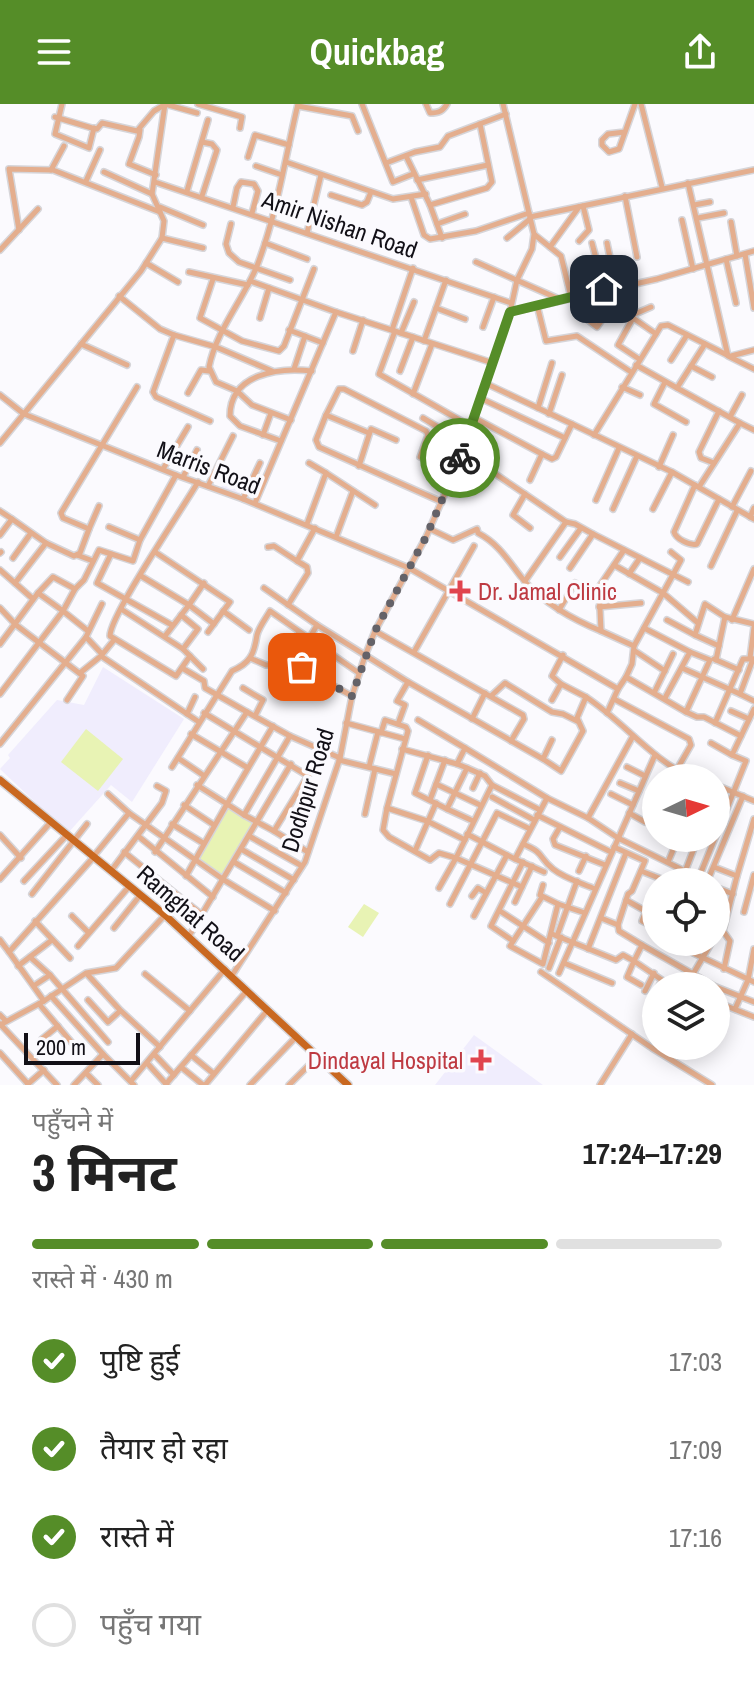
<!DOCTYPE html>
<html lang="hi">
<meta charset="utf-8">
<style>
body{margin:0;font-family:"Archivo Narrow","Noto Sans Devanagari",sans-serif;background:#f6f6f6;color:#222;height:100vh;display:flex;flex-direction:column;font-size:30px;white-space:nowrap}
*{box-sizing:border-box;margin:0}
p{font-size:26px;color:#767676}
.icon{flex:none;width:44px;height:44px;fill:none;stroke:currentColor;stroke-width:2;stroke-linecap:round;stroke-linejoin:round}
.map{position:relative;height:981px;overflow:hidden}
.side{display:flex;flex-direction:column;background:#fff;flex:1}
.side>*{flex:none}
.needle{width:52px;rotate:85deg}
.fabs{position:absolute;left:642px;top:660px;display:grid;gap:16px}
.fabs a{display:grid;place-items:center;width:88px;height:88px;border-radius:50%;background:#fff;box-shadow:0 4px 20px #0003;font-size:40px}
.scale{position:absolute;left:24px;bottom:20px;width:116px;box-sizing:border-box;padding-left:8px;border:4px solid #121017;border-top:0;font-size:22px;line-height:28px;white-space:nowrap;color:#121017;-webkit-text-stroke:6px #fbfafe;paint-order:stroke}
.pin{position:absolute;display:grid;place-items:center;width:68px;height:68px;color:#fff;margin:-34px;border-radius:16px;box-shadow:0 4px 12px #0006}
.courier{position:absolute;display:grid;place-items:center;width:80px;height:80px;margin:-40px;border:6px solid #558d28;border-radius:50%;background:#fff;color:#222;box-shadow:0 2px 10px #0007}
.overview em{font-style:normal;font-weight:700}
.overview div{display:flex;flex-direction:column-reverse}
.overview{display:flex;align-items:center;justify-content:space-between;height:136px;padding:0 32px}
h1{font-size:52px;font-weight:700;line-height:60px}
.bar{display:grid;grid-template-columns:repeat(4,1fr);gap:12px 8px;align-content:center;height:96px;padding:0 32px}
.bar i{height:10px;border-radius:6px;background:#e0e0e0}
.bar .current{background:#558d28}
.bar p{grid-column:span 4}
ol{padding:0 32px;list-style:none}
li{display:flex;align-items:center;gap:24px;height:88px}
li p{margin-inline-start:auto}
li .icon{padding:8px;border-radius:50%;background:#558d28;color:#fff;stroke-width:4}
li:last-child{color:#767676}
li i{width:44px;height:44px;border:4px solid #e0e0e0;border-radius:50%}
header{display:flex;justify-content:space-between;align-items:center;height:104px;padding:0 32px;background:#558d28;color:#fff;font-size:36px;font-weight:700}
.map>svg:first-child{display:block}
.built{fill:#f0edfd}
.green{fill:#e8f3b4}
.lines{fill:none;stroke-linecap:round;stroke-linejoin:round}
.minor-casing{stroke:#d6d5d9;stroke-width:8}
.major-casing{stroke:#d6d5d9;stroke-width:10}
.minor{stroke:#e4ae8e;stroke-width:5}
.major{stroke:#c96820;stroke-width:7}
.done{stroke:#646268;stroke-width:8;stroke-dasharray:0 14.4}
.route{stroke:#558d28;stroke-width:10}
.health-dot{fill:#e0444e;stroke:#fbfafe;stroke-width:3}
.labels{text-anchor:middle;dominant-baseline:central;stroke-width:7;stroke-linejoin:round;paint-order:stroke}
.street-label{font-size:24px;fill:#121017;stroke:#fbfafe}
.health-label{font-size:24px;fill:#be3a42;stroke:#fbfafe;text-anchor:start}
</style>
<header><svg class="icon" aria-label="menu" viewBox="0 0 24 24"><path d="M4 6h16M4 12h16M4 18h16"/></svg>Quickbag<svg class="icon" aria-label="share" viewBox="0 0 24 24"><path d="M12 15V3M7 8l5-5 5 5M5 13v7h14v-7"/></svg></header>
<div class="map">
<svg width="754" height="981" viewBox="0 0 754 981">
<rect width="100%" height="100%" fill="#fbfafe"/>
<g class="built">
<path d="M227 364 246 372 239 393 220 387Z"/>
<path d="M103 563 184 615 132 698 111 681 68 729 0 665 10 654 8 651 57 596 84 601Z"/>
<path d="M474 931 543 981H435Z"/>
</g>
<g class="green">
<path d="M86 625 123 655 98 687 61 658Z"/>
<path d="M225 702 258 719 225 775 194 755Z"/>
<path d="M364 800 379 809 363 833 348 823Z"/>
</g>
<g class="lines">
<defs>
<g id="minor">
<path d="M62 0 55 30 89 44 94 24"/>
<path d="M165 0 197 9"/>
<path d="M198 0 242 13 240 24"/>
<path d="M362 0 393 78 413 70"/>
<path d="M426 0 430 9C439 9 443 7 447 0"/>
<path d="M641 0 662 83"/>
<path d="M298 2 352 12 358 27"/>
<path d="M55 13 92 24 97 25 102 19 137 27 154 7 164 1"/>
<path d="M140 26 139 33 129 60 156 71"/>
<path d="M625 28 608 30 602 36V41L609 48 619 45 635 0"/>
<path d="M406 52 430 101 487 84 492 78 480 20"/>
<path d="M248 53 255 31 289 41"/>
<path d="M286 58 393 95 426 90"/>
<path d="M386 59 415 48 440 43 448 32 506 10"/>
<path d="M256 62 282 71"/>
<path d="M51 66 64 42"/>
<path d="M104 68 152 90"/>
<path d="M417 76 488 61"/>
<path d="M86 77 100 46"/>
<path d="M155 78 511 199"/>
<path d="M688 79 728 252 754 265"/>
<path d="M187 87 208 16"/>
<path d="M331 91 362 101 367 98 371 88"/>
<path d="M202 92 217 46 212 40 202 38"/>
<path d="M625 92 637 153"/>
<path d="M411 93 424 131 430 135 476 127 529 109"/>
<path d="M430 101 442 134"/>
<path d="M694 101 710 98"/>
<path d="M160 103 203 121"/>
<path d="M233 103 237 84 241 78 254 80 258 87 252 109"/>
<path d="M530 113 754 66"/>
<path d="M698 114 724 109"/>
<path d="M682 116 693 165"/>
<path d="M731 118 737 152"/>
<path d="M231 120 226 140 229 149 239 158 290 176"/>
<path d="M437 120 465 110"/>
<path d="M19 126 9 65 53 66 160 108"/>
<path d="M307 129 321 71"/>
<path d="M535 131 561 152 571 193"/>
<path d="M162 134 203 144"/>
<path d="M507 134 530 115"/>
<path d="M579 137 589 126 583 102"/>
<path d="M265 139 307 155"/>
<path d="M592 139 604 185"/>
<path d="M607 139 616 183"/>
<path d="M550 143 579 103"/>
<path d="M0 146 38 105"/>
<path d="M745 150 754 204"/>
<path d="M726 155 736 199"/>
<path d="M476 158 559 195"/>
<path d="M146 159 178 178"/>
<path d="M580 162 587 189"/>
<path d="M189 168 248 181"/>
<path d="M213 175 200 214 242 237 279 247 284 242 314 165"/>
<path d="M446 176 436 204 465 215"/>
<path d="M250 177 336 208 255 399"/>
<path d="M600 187 613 200 656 230"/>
<path d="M119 192 160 225 174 231"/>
<path d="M537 201 546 237 577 232 631 268"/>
<path d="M336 208 493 259"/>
<path d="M511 208 657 175 754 147"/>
<path d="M630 212 651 203"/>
<path d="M260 214 269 184"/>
<path d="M633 214 618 241 639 255"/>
<path d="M588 216 597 223 613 200"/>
<path d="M483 223 494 193"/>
<path d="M289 226 323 239"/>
<path d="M392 226 413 164"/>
<path d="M395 227 379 270 472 323"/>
<path d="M401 229 414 198"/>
<path d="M424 237 436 204"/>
<path d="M81 240 127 261"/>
<path d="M353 247 363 216"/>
<path d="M731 252 754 246"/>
<path d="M671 256 687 231"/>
<path d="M636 261 677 284"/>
<path d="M691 262 712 273"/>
<path d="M294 265 305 232"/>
<path d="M400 267 413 233"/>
<path d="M665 278 654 300 686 318"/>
<path d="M487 280 572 320 556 353 552 355 542 350 530 376"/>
<path d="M622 283 640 291"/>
<path d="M188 289 201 266 209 267"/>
<path d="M413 290 432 240"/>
<path d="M0 291 24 310 176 371 243 395 409 464 618 585 626 573 686 608 697 613H704L741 632"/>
<path d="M482 295 565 334"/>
<path d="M538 304 552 259"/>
<path d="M549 310 562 271"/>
<path d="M326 311 316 336 319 343 442 398"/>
<path d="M730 313 742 291"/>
<path d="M423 314 466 340"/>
<path d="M475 314 542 350"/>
<path d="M291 316 252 301 237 287 216 278 209 263C216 227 243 196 257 162 277 110 285 54 298 0"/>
<path d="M210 317 156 293 153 288 174 231 216 243 272 267"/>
<path d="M740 319 754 326"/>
<path d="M572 320 672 368 754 415"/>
<path d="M369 329 326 311 339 285H344L426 327 428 331 420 353 454 369"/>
<path d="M263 331 271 309"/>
<path d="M594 331 661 222 668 221 727 251"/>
<path d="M281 337 240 322 230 312C230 270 278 263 312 267"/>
<path d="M0 339 141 167 162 134 164 117 152 90 165 0"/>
<path d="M463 348 525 390"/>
<path d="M714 359 701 354 699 348 719 307"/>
<path d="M359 362 371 325 396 336"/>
<path d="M659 363 673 331"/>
<path d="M163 365 188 323"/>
<path d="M326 369 375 401"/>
<path d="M453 372 474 382"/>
<path d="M183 373 197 346"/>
<path d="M695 381 674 428C676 435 690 442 697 440L719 395"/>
<path d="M208 382 233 332"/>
<path d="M699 383 740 319 677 284 705 240"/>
<path d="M243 395 260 359"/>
<path d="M596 396 619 344"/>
<path d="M732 403 751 367"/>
<path d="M613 405 637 352"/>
<path d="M653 405 672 368"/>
<path d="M0 407 12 415"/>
<path d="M750 413 754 404"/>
<path d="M307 420 326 369 309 359"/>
<path d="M109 423 140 436"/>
<path d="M530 424 513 411 525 390 566 418"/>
<path d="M89 425 99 402"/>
<path d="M430 425 453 436 477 425 478 429C501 441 510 460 526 479 547 501 574 516 601 527L599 483 624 446"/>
<path d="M0 431 12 415 46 439"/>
<path d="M336 433 353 387"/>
<path d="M268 443 274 442 297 457"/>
<path d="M155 448 230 498 208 528"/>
<path d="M671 448 681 456 663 489 698 519"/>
<path d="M0 449 1 448"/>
<path d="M111 450 97 479 172 521"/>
<path d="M77 451 93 457"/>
<path d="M560 453 581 424"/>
<path d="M13 454 31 429"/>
<path d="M614 461 663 489 634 542 632 560 626 573"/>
<path d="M711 462 737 407"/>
<path d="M570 464 593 430 688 478"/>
<path d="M0 466 33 495"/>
<path d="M629 470 640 454"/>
<path d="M141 472 189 501 204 479"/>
<path d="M525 477 566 418 575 420 593 430"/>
<path d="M15 479 46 439 74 452 80 449 89 425 63 414 61 409 137 283"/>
<path d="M264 484 317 521 309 535"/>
<path d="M288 501 308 469 307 463 297 457 315 424"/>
<path d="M599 503 641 499"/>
<path d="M0 504 16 521 83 572 67 596"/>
<path d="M121 505 183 545"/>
<path d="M559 506 575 479"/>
<path d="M223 507 249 526"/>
<path d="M181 511 198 525 183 545 190 552 176 572 110 532C110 511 183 404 198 378"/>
<path d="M667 516 695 531"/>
<path d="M732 516 754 465"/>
<path d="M317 521 408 578 543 655"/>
<path d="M644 524 690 548 665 594"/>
<path d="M88 527 63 507 75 485 84 476 99 446 133 457 140 436 176 371"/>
<path d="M375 527 523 611 524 615 511 637"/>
<path d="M601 527 634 542"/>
<path d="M165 532 189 501 214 520"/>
<path d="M86 533 102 550"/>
<path d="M0 540 38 489"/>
<path d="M719 542 695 531 705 500 725 513"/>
<path d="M635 547 665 567"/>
<path d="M414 548 474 442"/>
<path d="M101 552 199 618"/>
<path d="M190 552 203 565"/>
<path d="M250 554 266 561H296L352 592"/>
<path d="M750 554 754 523"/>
<path d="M714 555 739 566"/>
<path d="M753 555 740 590 754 597"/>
<path d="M716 556 725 513 754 520"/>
<path d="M296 561V550L291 542 299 528"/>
<path d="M182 564 204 577 205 584 247 608"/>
<path d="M682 564 740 590"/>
<path d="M80 569 101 552 114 536"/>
<path d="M561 580 586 593"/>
<path d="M243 584 263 596 255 612"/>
<path d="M655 587 673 550"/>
<path d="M0 590 63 507 38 489 53 473 75 485"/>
<path d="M491 592 505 579 552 608 563 610 577 617"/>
<path d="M614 595 689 635 691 641 672 674"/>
<path d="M552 596 561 580 552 572 563 551"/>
<path d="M731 607 749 615"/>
<path d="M686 608 710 556 690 548"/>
<path d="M204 609 308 672"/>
<path d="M607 609 618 585"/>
<path d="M187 610 195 593"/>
<path d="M472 615 485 589"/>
<path d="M418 616 465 644 457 660 467 664 447 705 473 717"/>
<path d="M346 619 405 635"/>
<path d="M715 619 743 555H754"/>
<path d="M398 620 405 601 397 597 408 578"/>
<path d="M381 629 385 616 406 623 408 627 387 704 383 726 389 733 430 756 439 749 456 754 439 784"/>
<path d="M191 630 248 664"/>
<path d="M552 636 543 655 561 667 583 627 577 614 586 593C624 618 651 655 692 674"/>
<path d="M711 639 732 651"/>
<path d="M0 640 86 533 102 500"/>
<path d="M465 644 547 694 515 755 507 751 474 812"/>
<path d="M402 645 457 660"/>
<path d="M428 651 415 689 447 705"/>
<path d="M178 654 203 671"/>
<path d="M339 656 396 670"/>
<path d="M172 663 232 567C250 559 254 551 257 531 259 523 266 514 270 507L359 569"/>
<path d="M369 663 378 628"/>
<path d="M627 663 645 672"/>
<path d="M467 664 485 672 492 681 456 754 522 783 515 798"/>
<path d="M620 679 639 687"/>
<path d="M436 680 480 701"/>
<path d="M197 681 227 700 273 622"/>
<path d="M492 681 540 706"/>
<path d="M716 681 754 697"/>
<path d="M473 684 480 669"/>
<path d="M611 690 633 701"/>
<path d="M492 693 534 716"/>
<path d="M547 694 588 714 618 734 707 778"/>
<path d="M430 696 445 656"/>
<path d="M184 701 214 721"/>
<path d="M387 704 427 717 465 736"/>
<path d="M129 709 224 776 275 807"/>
<path d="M629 709 645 718"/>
<path d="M365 710 375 665"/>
<path d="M244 711 274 727 323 647"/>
<path d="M537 711 611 748"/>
<path d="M588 714 633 632"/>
<path d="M172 720 203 739"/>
<path d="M560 723 553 735 555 741 605 761"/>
<path d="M274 727 308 748"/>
<path d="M467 730 507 751"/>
<path d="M0 731 21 754"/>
<path d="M138 732 213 793"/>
<path d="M249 732 302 762"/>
<path d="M716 732 746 657 732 651 754 605"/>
<path d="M667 734 676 739 668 758"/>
<path d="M523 740C545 749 538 753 553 765 564 774 581 779 595 785"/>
<path d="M614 743 645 757 632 787 628 790 618 821"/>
<path d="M241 745 294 776"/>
<path d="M415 747 436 699"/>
<path d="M124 748 201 810"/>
<path d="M155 748 247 608 290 632"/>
<path d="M93 753 129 709 108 690"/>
<path d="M515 755 544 768"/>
<path d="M234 758 286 789"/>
<path d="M714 763 737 772 723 827 730 837 724 865"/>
<path d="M111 767 162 699 166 687 157 682"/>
<path d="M579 767 586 752"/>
<path d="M641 767 669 778"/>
<path d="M186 772 227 700 244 711 290 632 340 654"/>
<path d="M737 772 754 715"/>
<path d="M0 775 50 719"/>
<path d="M24 777 64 734"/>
<path d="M681 778 698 734"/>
<path d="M697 778 715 734"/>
<path d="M707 778 743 692"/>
<path d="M522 783 532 762"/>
<path d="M720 785 733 790"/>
<path d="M652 789 656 791"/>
<path d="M32 790 87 720"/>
<path d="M472 792 478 784 486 789"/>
<path d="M542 793 510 842 543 860 558 800 540 791 543 781"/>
<path d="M626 796 656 813"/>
<path d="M450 800 497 709 530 725"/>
<path d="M558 800 585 809"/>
<path d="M500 807 549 839"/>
<path d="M646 807 642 817 656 824"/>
<path d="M744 808 754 771"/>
<path d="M72 812 88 828"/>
<path d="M601 814 618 821 619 827 642 841 634 857 662 876 659 882"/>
<path d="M35 817 70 854"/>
<path d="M114 824 138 794"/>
<path d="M552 830 616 856 623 851 634 857 627 873 641 881"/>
<path d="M189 832 291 660"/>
<path d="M557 832 577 777"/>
<path d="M0 836 9 848"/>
<path d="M513 837 491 822 523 758"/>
<path d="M642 841 714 882"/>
<path d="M678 841 679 838"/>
<path d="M78 842 127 785"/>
<path d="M588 845 626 749"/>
<path d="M693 849 754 878"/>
<path d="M30 853 50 871 108 938"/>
<path d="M564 859 612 879"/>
<path d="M18 862 52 836"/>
<path d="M549 864 561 833"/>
<path d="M541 868 652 944 712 981"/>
<path d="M559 869 655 651"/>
<path d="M87 870 120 906 160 943"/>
<path d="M145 870 190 907"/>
<path d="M693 870 712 838"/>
<path d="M231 873 305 758 340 654 352 592 365 552 375 527 426 433 463 348 510 208 517 176 532 145 534 130 503 0"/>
<path d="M35 881 50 871"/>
<path d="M696 882 700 874"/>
<path d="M716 883 754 898"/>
<path d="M645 887 654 869"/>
<path d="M51 892 103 950 134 981"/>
<path d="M651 895 656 887"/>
<path d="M88 896 108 918 120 907"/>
<path d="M44 897 9 848 92 755"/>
<path d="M39 900 79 947"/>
<path d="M735 905 748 876 754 845"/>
<path d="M716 907 724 901 754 913"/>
<path d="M0 911 6 917"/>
<path d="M0 920 57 981"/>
<path d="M0 921 44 897 86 869 116 864 165 811"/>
<path d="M42 935 58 922"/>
<path d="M0 949 28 980"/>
<path d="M154 950 174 971"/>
<path d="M191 951 214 970"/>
<path d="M147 959 167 981"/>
<path d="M181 963 203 981"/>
<path d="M86 969 98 981"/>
<path d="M131 977 225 865"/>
<path d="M28 980 44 966"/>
<path d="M166 980 245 889"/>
<path d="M74 981 103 950"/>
<path d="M205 981 266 908"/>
<path d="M250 981 294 935"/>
<path d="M289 981 315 955"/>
<path d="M600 981 632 930"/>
</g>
<path id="major" d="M0 676 165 811 348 981"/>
</defs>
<use href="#minor" class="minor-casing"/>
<use href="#major" class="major-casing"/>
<use href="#minor" class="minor"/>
<use href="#major" class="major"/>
</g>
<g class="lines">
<path class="done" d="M302 563 352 592 375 527 426 433 460 354"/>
<path class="route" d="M460 354 510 208 604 185"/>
</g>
<g class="health-dot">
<path d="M456 475h8v8h8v8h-8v8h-8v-8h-8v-8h8z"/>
<path d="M477 944h8v8h8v8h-8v8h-8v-8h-8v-8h8z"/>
</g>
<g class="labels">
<g class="street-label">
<text transform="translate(340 120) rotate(19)">Amir Nishan Road</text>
<text transform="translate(209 363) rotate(21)">Marris Road</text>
<text transform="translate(307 686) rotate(-73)">Dodhpur Road</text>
<text transform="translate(191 809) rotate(41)">Ramghat Road</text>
</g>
<g class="health-label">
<text x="478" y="487">Dr. Jamal Clinic</text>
<text x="463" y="956" text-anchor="end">Dindayal Hospital</text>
</g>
</g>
</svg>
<div class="fabs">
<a><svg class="needle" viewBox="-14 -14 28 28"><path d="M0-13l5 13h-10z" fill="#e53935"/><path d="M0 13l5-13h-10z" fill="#767676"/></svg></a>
<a><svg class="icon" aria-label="locate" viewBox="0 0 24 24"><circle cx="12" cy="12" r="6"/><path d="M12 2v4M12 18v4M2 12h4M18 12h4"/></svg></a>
<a><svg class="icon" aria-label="layers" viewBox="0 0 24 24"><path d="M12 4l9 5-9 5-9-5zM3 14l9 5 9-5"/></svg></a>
</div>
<div class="scale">200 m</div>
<div class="pin" style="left:302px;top:563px;background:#ea580c"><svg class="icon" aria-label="bag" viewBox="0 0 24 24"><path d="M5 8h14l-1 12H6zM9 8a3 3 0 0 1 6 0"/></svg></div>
<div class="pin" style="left:604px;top:185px;background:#1f2937"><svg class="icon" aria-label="home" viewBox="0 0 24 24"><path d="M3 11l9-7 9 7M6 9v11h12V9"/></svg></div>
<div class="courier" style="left:460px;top:354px"><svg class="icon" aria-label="bike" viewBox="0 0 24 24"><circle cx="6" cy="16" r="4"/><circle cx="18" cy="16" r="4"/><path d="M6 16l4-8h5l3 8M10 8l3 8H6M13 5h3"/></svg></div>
</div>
<section class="side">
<div class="overview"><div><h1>3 मिनट</h1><p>पहुँचने में</p></div><em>17:24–17:29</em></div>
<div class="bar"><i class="current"></i><i class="current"></i><i class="current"></i><i></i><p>रास्ते में · 430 m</p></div>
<ol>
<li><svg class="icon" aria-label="check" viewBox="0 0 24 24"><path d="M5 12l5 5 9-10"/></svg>पुष्टि हुई<p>17:03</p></li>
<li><svg class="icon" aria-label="check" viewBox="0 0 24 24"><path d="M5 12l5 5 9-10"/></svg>तैयार हो रहा<p>17:09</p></li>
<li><svg class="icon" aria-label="check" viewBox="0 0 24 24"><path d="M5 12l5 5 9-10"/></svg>रास्ते में<p>17:16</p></li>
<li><i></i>पहुँच गया</li>
</ol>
</section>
